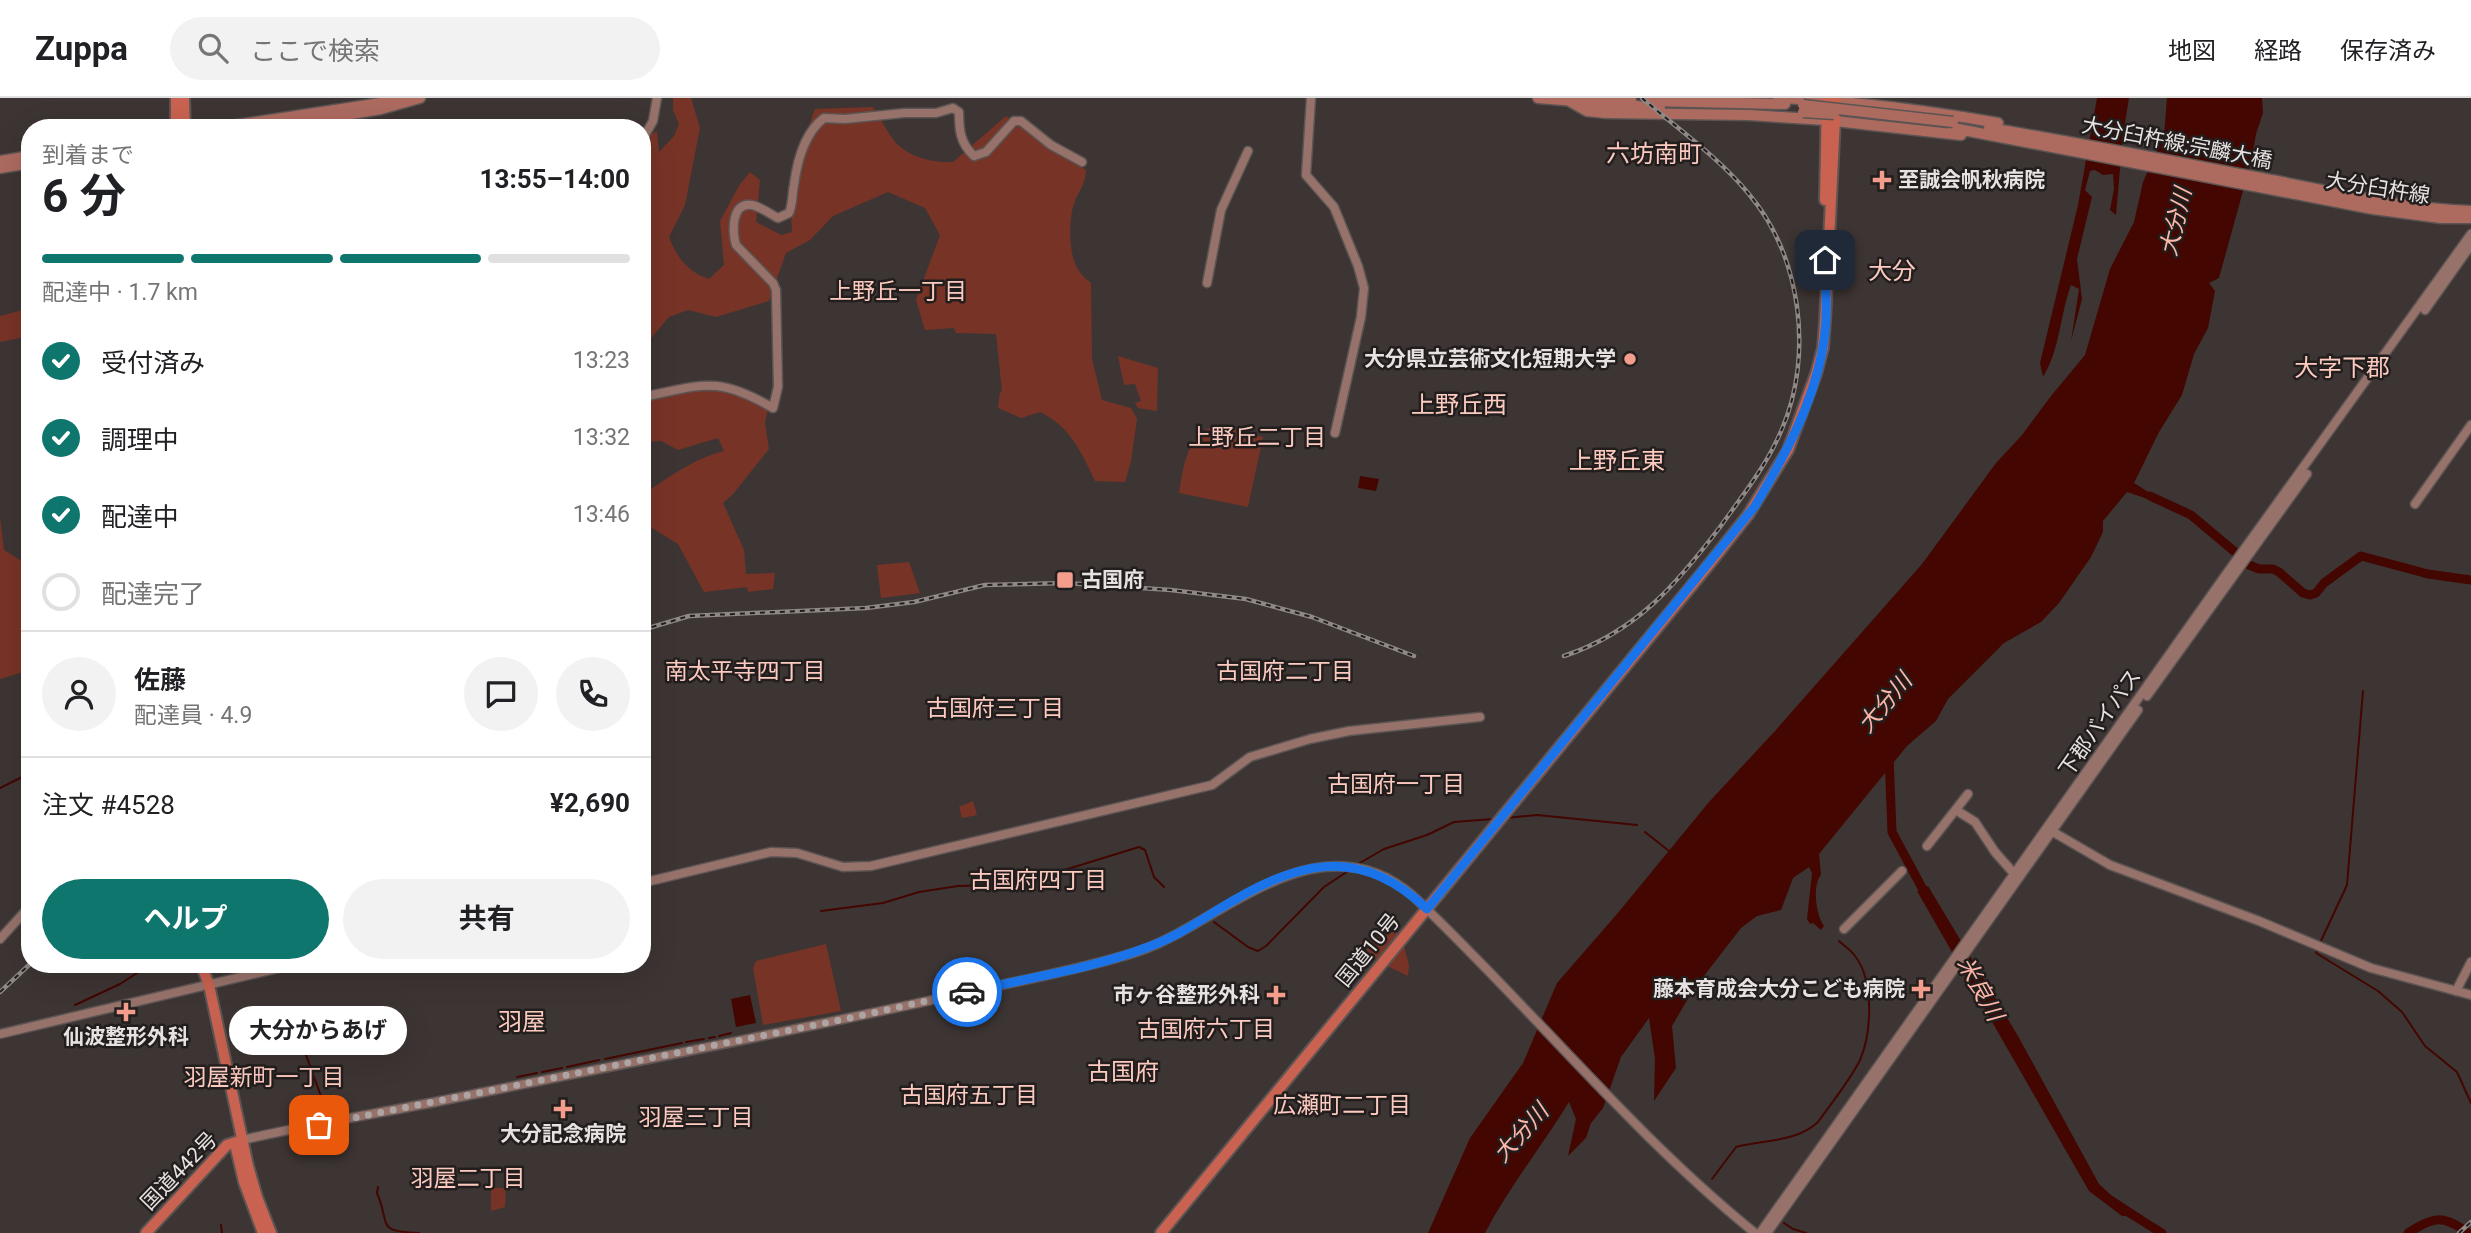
<!DOCTYPE html>
<html lang="ja">
<meta charset="utf-8">
<style>
body{margin:0;font-family:Roboto,"Noto Sans JP",sans-serif;background:#f2f2f2;color:#202124;height:100vh;display:flex;flex-direction:column;font-size:26px;white-space:nowrap}
*{box-sizing:border-box;margin:0}
p{font-size:23px;color:#757577}
.icon{flex:none;width:38px;height:38px;fill:none;stroke:currentColor;stroke-width:2;stroke-linecap:round;stroke-linejoin:round}
.map{position:relative;flex:1;overflow:hidden}
.side{position:absolute;left:21px;top:21px;width:630px;height:854px;display:flex;flex-direction:column;background:#fff;border-radius:28px;box-shadow:0 7px 28px #0002}
.side>*{flex:none}
.pin{position:absolute;display:grid;place-items:center;width:60px;height:60px;color:#fff;margin:-30px;border-radius:14px;box-shadow:0 4px 10px #0006}
.courier{position:absolute;display:grid;place-items:center;width:70px;height:70px;margin:-35px;border:5px solid #1a73e8;border-radius:50%;background:#fff;color:#222;box-shadow:0 2px 9px #0007}
.bubble{position:absolute;height:49px;border-radius:24px;background:#fff;box-shadow:0 7px 28px #0002;font-size:23px;font-weight:700;line-height:49px;text-align:center}
.headline em{font-style:normal;font-weight:700}
.headline div{display:flex;flex-direction:column-reverse}
.headline{display:flex;align-items:center;justify-content:space-between;height:119px;padding:0 21px}
h1{font-size:46px;font-weight:700;line-height:52px}
.bar{display:grid;grid-template-columns:repeat(4,1fr);gap:10px 7px;align-content:center;height:84px;padding:0 21px}
.bar i{height:9px;border-radius:5px;background:#e0e0e0}
.bar .active{background:#0f766e}
.bar p{grid-column:span 4}
.line{display:flex;align-items:center;gap:18px;padding:0 21px;border-top:2px solid #e0e0e0}
.line div{flex:1}
.round{display:grid;place-items:center;flex:none;width:74px;height:74px;border-radius:37px;background:#f2f2f2}
ol{padding:0 21px;list-style:none}
li{display:flex;align-items:center;gap:21px;height:77px}
li p{margin-inline-start:auto}
li .icon{padding:7px;border-radius:50%;background:#0f766e;color:#fff;stroke-width:4}
li:last-child{color:#757577}
li i{width:38px;height:38px;border:4px solid #e0e0e0;border-radius:50%}
.action{display:flex;gap:14px;margin-top:auto;padding:14px 21px}
.action a{flex:1;height:80px;border-radius:42px;background:#0f766e;color:#fff;font-size:28px;font-weight:700;line-height:80px;text-align:center}
.action a+a{background:#f2f2f2;color:#202124}
header{display:flex;align-items:center;gap:42px;box-sizing:border-box;height:98px;padding:0 35px;background:#fff;border-bottom:2px solid #e0e0e0}
header strong{font-size:33px}
nav{display:flex;gap:38px;margin-inline-start:auto;font-size:24px}
.search{width:490px;height:63px;background:#f2f2f2;display:flex;align-items:center;gap:18px;box-sizing:border-box;padding:0 24px;border-radius:38px;color:#757577;font-size:26px}
.map>svg:first-child{display:block}
.green{fill:#783327}
.water{fill:#430601}
.lines{fill:none;stroke-linecap:round;stroke-linejoin:round}
.stream{stroke:#430601;stroke-width:2}
.river{stroke:#430601;stroke-width:9}
.secondary-casing{stroke:#5b5452;stroke-width:11}
.primary-casing{stroke:#5b5452;stroke-width:13}
.highway-casing{stroke:#5b5452;stroke-width:14}
.secondary{stroke:#97726b;stroke-width:8}
.primary{stroke:#ad6b60;stroke-width:10}
.highway{stroke:#c96250;stroke-width:10}
.rail-casing{stroke:#8f8887;stroke-width:4.5}
.rail{stroke:#211e1d;stroke-width:2;stroke-dasharray:5;stroke-linecap:butt}
.primary-bridge-casing{stroke:#5b5452;stroke-width:13;stroke-linecap:butt}
.primary-bridge{stroke:#ad6b60;stroke-width:10}
.done{stroke:#aca5a4;stroke-width:7;stroke-dasharray:0 12.6}
.route{stroke:#1a73e8;stroke-width:9}
.poi-dot{fill:#f49d8c;stroke:#211e1d;stroke-width:2.5}
.labels{text-anchor:middle;dominant-baseline:central;stroke-width:5;stroke-linejoin:round;paint-order:stroke}
.street-label{font-size:21px;fill:#e7e2e1;stroke:#211e1d}
.poi-label{font-size:21px;font-weight:bold;fill:#e7e2e1;stroke:#211e1d;text-anchor:end}
.water-label{font-size:23px;font-style:italic;fill:#feb6a8;stroke:#211e1d}
.neighbourhood-label{font-size:23px;fill:#fdcac0;stroke:#211e1d}
.quarter-label{font-size:24px;fill:#fdcac0;stroke:#211e1d}
</style>
<header>
<strong>Zuppa</strong>
<div class="search"><svg class="icon" aria-label="search" viewBox="0 0 24 24"><circle cx="10" cy="10" r="6"/><path d="M15 15l6 6"/></svg>ここで検索</div>
<nav><a>地図</a><a>経路</a><a>保存済み</a></nav>
</header>
<div class="map">
<svg width="2471" height="1135" viewBox="0 0 2471 1135">
<rect width="100%" height="100%" fill="#3d3533"/>
<g class="green">
<path d="M673 0H691L700 30 685 107 669 139C677 160 688 174 709 181L724 167 720 123 740 86 750 74 760 82 756 124 781 137 792 134 790 96 797 61 815 11 873 9C881 21 889 38 899 48 913 60 935 65 953 64L1006 18 1086 72C1085 88 1080 90 1075 103 1068 120 1068 158 1079 173 1082 178 1087 182 1091 185L1092 261 1102 302 1131 310 1137 321 1131 363 1125 384 1095 383C1081 354 1071 329 1040 314L1021 320 998 310 1000 294 1002 293 996 236 956 235 954 230 925 232 916 202 940 137 925 110 888 94 833 118 810 142 786 155 769 203 716 219 688 212 669 219 642 251V41L657 33 659 54 674 38 679 26 673 12Z"/>
<path d="M30 210V238L0 244V218Z"/>
<path d="M1118 258 1158 270 1157 313 1138 310 1135 305 1141 303 1135 286 1124 287Z"/>
<path d="M694 290 736 293 768 310 765 325 769 351 733 396 723 405 744 452 746 476 775 475 773 491 748 494 747 489 704 494 678 446 647 427 642 429V397C669 379 693 361 724 353L718 340 678 352 661 343 642 344V302Z"/>
<path d="M1218 328 1263 339 1248 409 1179 395C1183 372 1187 331 1218 328Z"/>
<path d="M0 419 4 452 30 468V572L0 581Z"/>
<path d="M909 464 920 495 881 500 877 467Z"/>
<path d="M973 703 977 717 962 720 959 709Z"/>
<path d="M1397 833V838L1377 862 1360 845Z"/>
<path d="M826 846 841 913 763 927 753 870 756 863Z"/>
<path d="M1404 848 1409 867 1408 878 1387 868Z"/>
<path d="M491 1090H506L505 1109 491 1113Z"/>
</g>
<g class="water">
<path d="M2097 0H2129L2123 37 2116 117 2110 112 2114 91 2113 76 2103 77 2095 72 2090 73 2085 92 2092 99 2077 161 2082 201 2071 243 2079 191 2071 187C2060 217 2060 252 2043 279L2040 265 2078 107Z"/>
<path d="M2167 0H2262L2263 15 2256 36 2251 64 2219 180 2209 185 2215 193 2208 230 2194 256 2182 297 2159 334 2134 385 2161 402 2159 405 2127 394 2103 423V434L2091 459 2059 505 2041 524 2004 545 1948 601 1936 623 1907 648 1819 756 1821 777C1812 788 1816 817 1824 828L1821 832 1813 825 1810 826 1807 821 1812 775 1809 769 1793 780 1781 812 1757 818 1741 830 1693 892 1672 928 1676 970 1654 1003 1655 961 1649 920 1621 959 1603 1010 1591 1025 1586 1040 1568 1058 1576 1021 1569 1004C1542 1048 1509 1089 1485 1135H1428L1470 1040 1523 965 1557 885 1617 816 1709 704 1775 633 1922 466 1996 365 2022 337 2051 298 2085 257 2110 171 2134 124 2143 84 2164 37Z"/>
<path d="M1360 378 1379 381 1376 393 1358 390Z"/>
<path d="M1928 788 2018 938 2099 1086 2111 1097 2143 1118H2122L2089 1093 1917 793Z"/>
<path d="M750 897 756 925 736 929 731 901Z"/>
</g>
<g class="lines">
<g class="stream">
<path d="M0 690 30 675"/>
<path d="M1506 720 1537 717 1637 727"/>
<path d="M1645 734 1669 753"/>
<path d="M1358 766 1384 751 1427 737 1454 724 1493 721"/>
<path d="M821 813 883 805 919 794 958 788 995 787 1027 778 1058 774 1139 749 1145 752 1154 779 1164 789"/>
<path d="M1214 824 1248 849 1258 853 1266 848 1324 789 1348 773"/>
<path d="M2320 845 2347 787 2363 593"/>
<path d="M2318 850 2316 855 2378 893 2402 914 2425 948 2457 974 2471 1005"/>
<path d="M75 907 120 886 151 866"/>
<path d="M298 935 322 1001 333 1012"/>
<path d="M719 938 731 935"/>
<path d="M709 940 715 939"/>
<path d="M686 944 704 941"/>
<path d="M605 961 682 945"/>
<path d="M567 969 599 962"/>
<path d="M542 974 562 970"/>
<path d="M517 979 537 975"/>
<path d="M1712 1081 1736 1049C1763 1042 1797 1044 1818 1024 1832 1004 1849 984 1860 962 1872 934 1874 882 1855 858 1851 852 1844 848 1839 843"/>
<path d="M378 1089 377 1095C391 1128 375 1133 419 1135"/>
<path d="M1784 1125 1793 1131 1806 1135"/>
<path d="M221 1127 222 1135"/>
</g>
<g class="river">
<path d="M2150 398 2191 417 2235 454"/>
<path d="M2249 467 2259 471H2273L2279 474 2303 495 2310 497 2316 495 2324 485 2361 458 2428 476 2471 482"/>
<path d="M1889 658 1892 734 1927 799"/>
<path d="M2123 1111 2162 1135"/>
<path d="M2408 1135C2433 1119 2443 1116 2468 1135"/>
</g>
<defs>
<g id="secondary">
<path d="M1311 0 1306 77 1334 109 1358 168 1364 190 1361 219 1335 335"/>
<path d="M642 42 653 23 657 0"/>
<path d="M1207 185 1221 112 1248 53"/>
<path d="M2425 212 2471 147"/>
<path d="M642 299C703 287 716 277 773 310L778 289 776 192 773 185 736 147C732 135 731 103 752 107 761 109 770 116 778 120L789 115C793 106 792 96 794 87 797 64 805 34 824 20L845 21 904 15H936L953 10 959 14C959 32 960 45 974 58L986 54 1014 23H1021L1051 47 1082 64"/>
<path d="M2415 406 2471 327"/>
<path d="M2147 598 2307 376"/>
<path d="M1956 712 1975 724 1995 754 2017 779"/>
<path d="M2048 731 2110 767 2259 823 2371 870 2471 897"/>
<path d="M1927 748 1968 696"/>
<path d="M642 785 771 754 797 755 843 769 871 768 1212 687 1250 659 1310 641 1349 633 1480 619"/>
<path d="M1844 831 1902 773"/>
<path d="M0 841 30 808"/>
<path d="M2456 893 2471 864"/>
<path d="M0 936 296 866"/>
<path d="M242 1042C307 1027 374 1016 440 1003 612 968 784 935 955 897 1009 885 1063 875 1116 860 1136 855 1155 848 1173 838 1247 799 1331 728 1412 797 1529 907 1630 1034 1755 1135"/>
<path d="M1760 1135 2222 482 2471 136"/>
<path d="M1767 1135 2138 612"/>
</g>
<g id="primary">
<path d="M1538 0 1660 10"/>
<path d="M1607 0 1631 2"/>
<path d="M1778 0C1852 3 1925 12 1998 25"/>
<path d="M1650 3 1785 6"/>
<path d="M1571 4 1587 13 1606 15 1749 17 1826 22 1961 37"/>
<path d="M217 30 381 5 397 0"/>
<path d="M268 30 381 11 420 0"/>
<path d="M1953 30 2373 111 2441 120H2471"/>
<path d="M1989 30C2085 46 2181 65 2277 83 2343 96 2403 111 2471 113"/>
<path d="M0 63 30 58"/>
<path d="M0 70 30 65"/>
</g>
<g id="highway">
<path d="M184 0 185 30"/>
<path d="M176 30V0"/>
<path d="M1825 102 1827 0"/>
<path d="M201 866 209 887 248 1068 257 1099 271 1135"/>
<path d="M235 1046 244 1084 263 1135"/>
<path d="M146 1135 227 1047 239 1043"/>
<path d="M1161 1135 1707 469 1748 417 1788 352 1816 276 1823 250 1825 224 1836 0"/>
</g>
</defs>
<use href="#secondary" class="secondary-casing"/>
<use href="#primary" class="primary-casing"/>
<use href="#highway" class="highway-casing"/>
<use href="#secondary" class="secondary"/>
<use href="#primary" class="primary"/>
<use href="#highway" class="highway"/>
<defs>
<g id="rail">
<path d="M642 532 689 518 866 510 914 504 985 487 1066 485 1171 492 1246 501 1312 519 1414 558"/>
<path d="M1564 558C1636 534 1676 487 1720 429 1743 397 1767 367 1782 331 1814 256 1801 157 1748 95 1718 59 1678 31 1642 0"/>
<path d="M0 894 30 866"/>
<path d="M2459 1135 2471 1124"/>
</g>
</defs>
<use href="#rail" class="rail-casing"/>
<use href="#rail" class="rail"/>
<defs>
<g id="primary-bridge">
<path d="M1803 7 1953 24"/>
<path d="M1803 14 1834 16"/>
</g>
</defs>
<use href="#primary-bridge" class="primary-bridge-casing"/>
<use href="#primary-bridge" class="primary-bridge"/>
</g>
<g class="lines">
<path class="done" d="M319 1027 850 920 967 894"/>
<path class="route" d="M967 894C1027 880 1091 871 1148 849 1174 840 1196 825 1219 811 1294 765 1357 744 1427 811L1755 408C1784 359 1813 307 1823 249 1828 220 1826 191 1825 162"/>
</g>
<g class="poi-dot">
<path d="M1878.5 71.5h7v7h7v7h-7v7h-7v-7h-7v-7h7z"/>
<circle cx="1630" cy="261" r="7"/>
<rect x="1056" y="473" width="18" height="18" rx="3.5"/>
<path d="M1917.5 880.5h7v7h7v7h-7v7h-7v-7h-7v-7h7z"/>
<path d="M1272.5 886.5h7v7h7v7h-7v7h-7v-7h-7v-7h7z"/>
<path d="M122.5 903.5h7v7h7v7h-7v7h-7v-7h-7v-7h7z"/>
<path d="M559.5 1000.5h7v7h7v7h-7v7h-7v-7h-7v-7h7z"/>
</g>
<g class="labels">
<g class="street-label">
<text transform="translate(2177 45) rotate(11)">大分臼杵線;宗麟大橋</text>
<text transform="translate(2378 90) rotate(9)">大分臼杵線</text>
<text transform="translate(2100 625) rotate(-55)">下郡バイパス</text>
<text transform="translate(1368 852) rotate(-51)">国道10号</text>
<text transform="translate(179 1073) rotate(-46)">国道442号</text>
</g>
<g class="poi-label">
<text x="1898" y="82" text-anchor="start">至誠会帆秋病院</text>
<text x="1616" y="261">大分県立芸術文化短期大学</text>
<text x="1081" y="482" text-anchor="start">古国府</text>
<text x="1905" y="891">藤本育成会大分こども病院</text>
<text x="1260" y="897">市ヶ谷整形外科</text>
<text x="126" y="939" text-anchor="middle">仙波整形外科</text>
<text x="563" y="1036" text-anchor="middle">大分記念病院</text>
</g>
<g class="water-label">
<text transform="translate(2176 124) rotate(-77)">大分川</text>
<text transform="translate(1885 605) rotate(-50)">大分川</text>
<text transform="translate(1980 891) rotate(61)">米良川</text>
<text transform="translate(1521 1035) rotate(-48)">大分川</text>
</g>
<g class="neighbourhood-label">
<text x="898" y="193">上野丘一丁目</text>
<text x="1257" y="339">上野丘二丁目</text>
<text x="745" y="573">南太平寺四丁目</text>
<text x="1285" y="573">古国府二丁目</text>
<text x="995" y="610">古国府三丁目</text>
<text x="1396" y="686">古国府一丁目</text>
<text x="1038" y="782">古国府四丁目</text>
<text x="1206" y="931">古国府六丁目</text>
<text x="264" y="979">羽屋新町一丁目</text>
<text x="969" y="997">古国府五丁目</text>
<text x="1342" y="1007">広瀬町二丁目</text>
<text x="696" y="1019">羽屋三丁目</text>
<text x="468" y="1080">羽屋二丁目</text>
</g>
<g class="quarter-label">
<text x="1654" y="56">六坊南町</text>
<text x="1892" y="173">大分</text>
<text x="2342" y="270">大字下郡</text>
<text x="1459" y="307">上野丘西</text>
<text x="1617" y="363">上野丘東</text>
<text x="522" y="924">羽屋</text>
<text x="1123" y="974">古国府</text>
</g>
</g>
</svg>
<div class="pin" style="left:319px;top:1027px;background:#ea580c"><svg class="icon" aria-label="bag" viewBox="0 0 24 24"><path d="M5 8h14l-1 12H6zM9 8a3 3 0 0 1 6 0"/></svg></div>
<div class="pin" style="left:1825px;top:162px;background:#1f2937"><svg class="icon" aria-label="home" viewBox="0 0 24 24"><path d="M3 11l9-7 9 7M6 9v11h12V9"/></svg></div>
<div class="courier" style="left:967px;top:894px"><svg class="icon" aria-label="car" viewBox="0 0 24 24"><path d="M5 17H2v-5l4-1 3-4h7l3 4 3 1v5h-3M9 17h6M6 11h13"/><circle cx="7" cy="17" r="2"/><circle cx="17" cy="17" r="2"/></svg></div>
<div class="bubble" style="left:229px;top:908px;width:178px">大分からあげ</div>
<section class="side">
<div class="headline"><div><h1>6 分</h1><p>到着まで</p></div><em>13:55–14:00</em></div>
<div class="bar"><i class="active"></i><i class="active"></i><i class="active"></i><i></i><p>配達中 · 1.7 km</p></div>
<ol>
<li><svg class="icon" aria-label="check" viewBox="0 0 24 24"><path d="M5 12l5 5 9-10"/></svg>受付済み<p>13:23</p></li>
<li><svg class="icon" aria-label="check" viewBox="0 0 24 24"><path d="M5 12l5 5 9-10"/></svg>調理中<p>13:32</p></li>
<li><svg class="icon" aria-label="check" viewBox="0 0 24 24"><path d="M5 12l5 5 9-10"/></svg>配達中<p>13:46</p></li>
<li><i></i>配達完了</li>
</ol>
<div class="line" style="height:126px"><a class="round"><svg class="icon" aria-label="person" viewBox="0 0 24 24"><circle cx="12" cy="8" r="4"/><path d="M4 21q1-7 8-7t8 7"/></svg></a><div><b>佐藤</b><p>配達員 · 4.9</p></div><a class="round"><svg class="icon" aria-label="chat" viewBox="0 0 24 24"><path d="M4 5h16v11H9l-5 4z"/></svg></a><a class="round"><svg class="icon" aria-label="phone" viewBox="0 0 24 24"><path d="M5 4h4l2 5-3 2q2 4 5 5l2-3 5 2v4C11 20 4 13 5 4z"/></svg></a></div>
<div class="line" style="height:91px"><div>注文 #4528</div><b>¥2,690</b></div>
<div class="action"><a>ヘルプ</a><a>共有</a></div>
</section>
</div>
